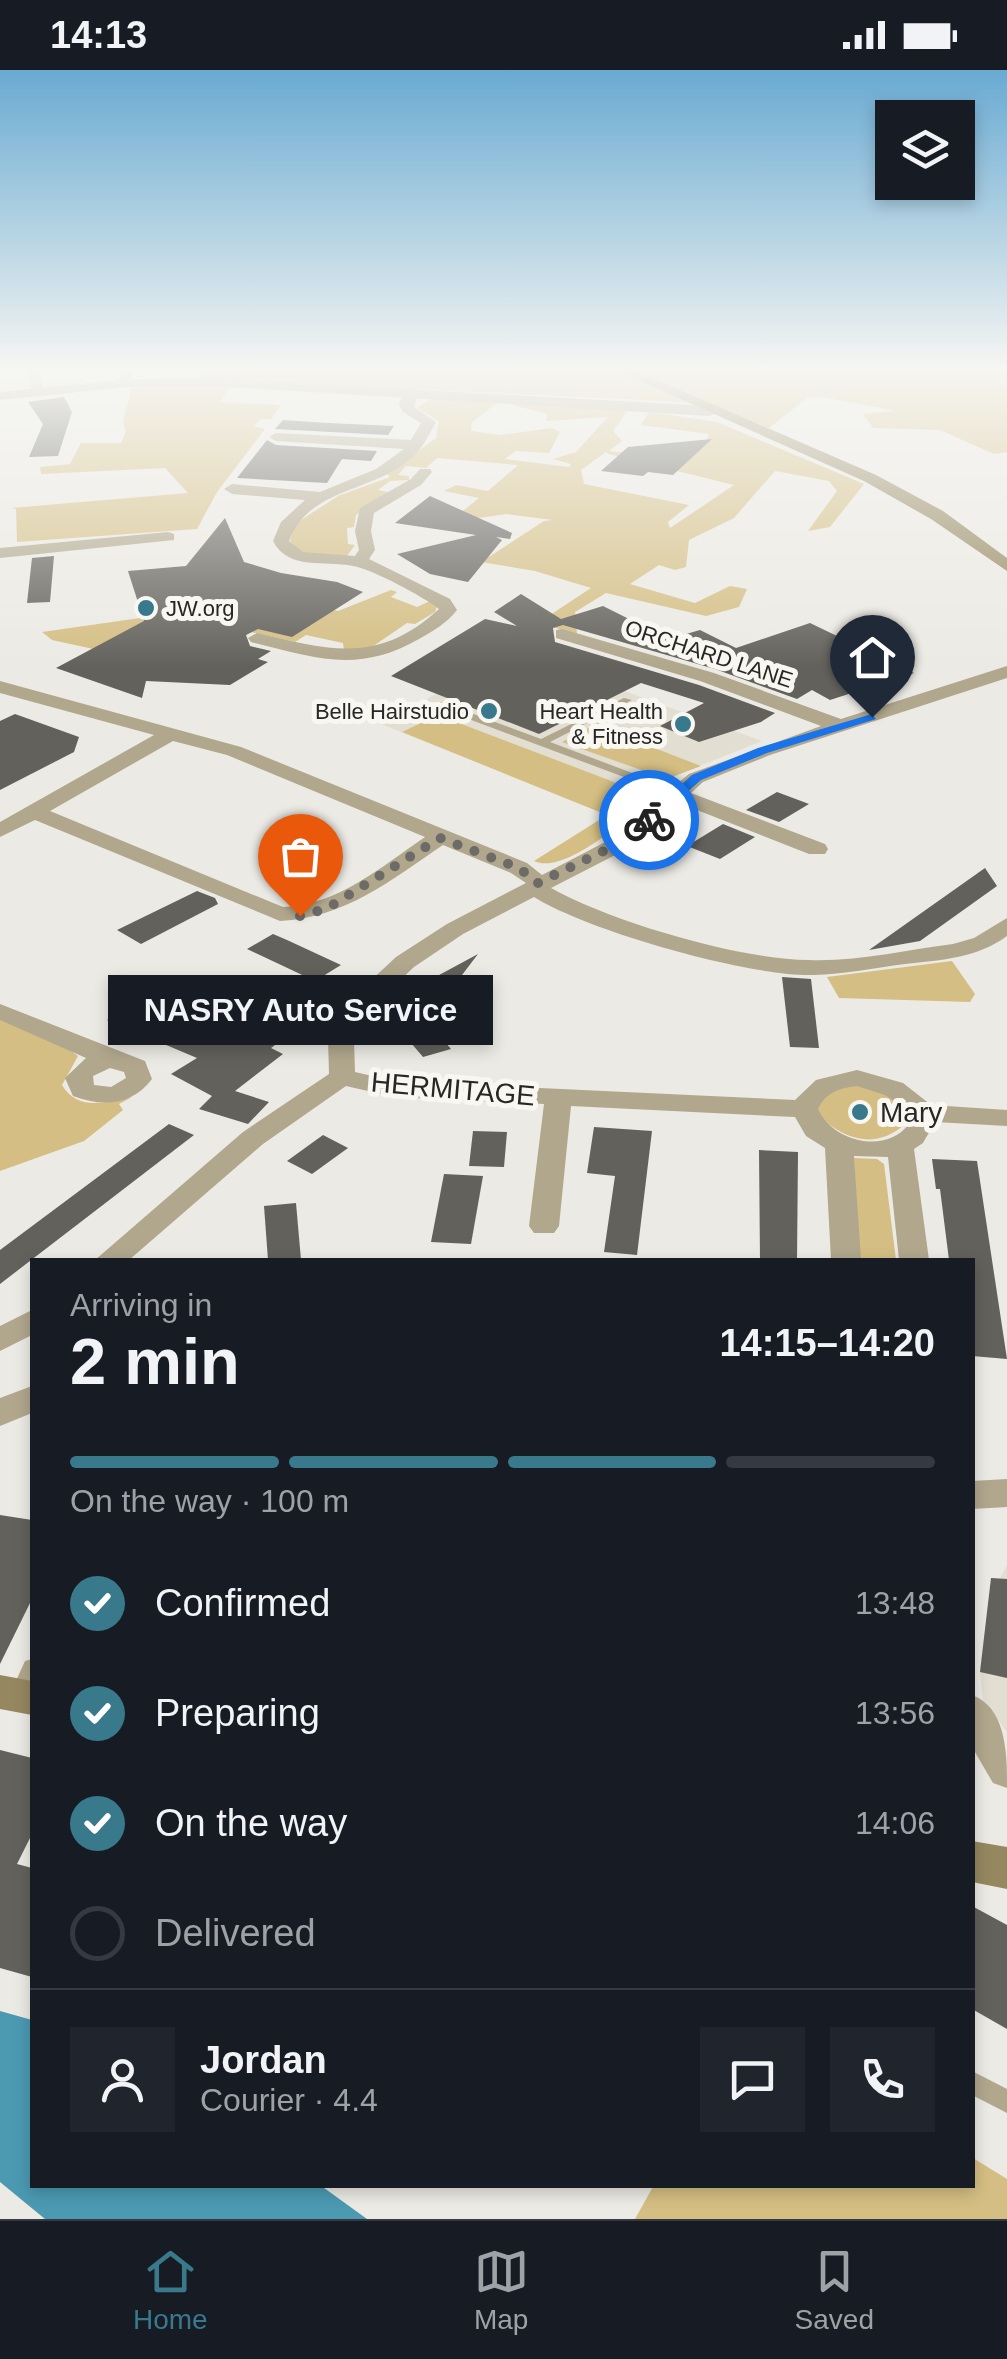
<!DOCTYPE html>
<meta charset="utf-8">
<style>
body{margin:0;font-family:Helvetica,sans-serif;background:#20242c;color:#f1f3f6;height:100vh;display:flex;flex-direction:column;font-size:38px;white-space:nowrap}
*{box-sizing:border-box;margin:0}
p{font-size:32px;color:#9ea1a6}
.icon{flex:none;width:55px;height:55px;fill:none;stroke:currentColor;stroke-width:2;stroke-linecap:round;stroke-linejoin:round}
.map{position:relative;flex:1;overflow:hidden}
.sheet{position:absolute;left:30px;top:1188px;width:945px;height:930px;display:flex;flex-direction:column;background:#171b24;border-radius:0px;box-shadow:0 5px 15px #0003}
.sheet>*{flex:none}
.buttons{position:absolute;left:875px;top:30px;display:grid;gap:20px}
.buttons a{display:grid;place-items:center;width:100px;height:100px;border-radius:0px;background:#171b24;box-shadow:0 5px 15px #0003;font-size:50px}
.pin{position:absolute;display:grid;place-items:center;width:85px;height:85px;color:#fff;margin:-102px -42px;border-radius:50% 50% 50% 0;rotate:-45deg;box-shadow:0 0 10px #0007}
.pin .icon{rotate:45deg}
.courier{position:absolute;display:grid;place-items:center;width:100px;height:100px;margin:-50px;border:8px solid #1a73e8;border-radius:50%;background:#fff;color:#222;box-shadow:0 2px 12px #0007}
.bubble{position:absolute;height:70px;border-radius:0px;background:#171b24;box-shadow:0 5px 15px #0003;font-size:32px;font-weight:700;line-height:70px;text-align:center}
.head em{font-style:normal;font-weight:700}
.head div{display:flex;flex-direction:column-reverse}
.head{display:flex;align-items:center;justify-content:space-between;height:170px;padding:0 40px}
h1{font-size:65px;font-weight:700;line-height:75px}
.bar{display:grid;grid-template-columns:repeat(4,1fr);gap:15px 10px;align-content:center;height:120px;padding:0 40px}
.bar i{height:12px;border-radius:8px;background:#363941}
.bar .selected{background:#38798c}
.bar p{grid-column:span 4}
.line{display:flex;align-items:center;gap:25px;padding:0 40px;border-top:2px solid #363941}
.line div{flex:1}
.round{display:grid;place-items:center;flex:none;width:105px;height:105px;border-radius:0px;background:#20242c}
ol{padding:0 40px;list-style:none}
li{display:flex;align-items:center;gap:30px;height:110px}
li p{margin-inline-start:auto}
li .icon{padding:10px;border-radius:50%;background:#38798c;color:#fff;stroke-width:4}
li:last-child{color:#9ea1a6}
li i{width:55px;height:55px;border:5px solid #363941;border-radius:50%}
.status{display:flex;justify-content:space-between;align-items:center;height:70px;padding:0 50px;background:#171b24;direction:ltr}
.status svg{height:28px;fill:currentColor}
.tab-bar{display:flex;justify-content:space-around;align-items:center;height:140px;border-top:2px solid #363941;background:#171b24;font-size:28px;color:#9ea1a6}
.tab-bar a{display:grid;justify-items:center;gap:5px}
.tab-bar .selected{color:#38798c}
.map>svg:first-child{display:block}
.built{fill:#e2ded1}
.green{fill:#d4be83;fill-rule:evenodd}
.water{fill:#4b9ab2}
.building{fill:#63615c}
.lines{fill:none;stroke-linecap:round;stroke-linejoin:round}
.service{fill:#b1a78d;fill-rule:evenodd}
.minor{fill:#b1a78d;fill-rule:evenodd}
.tertiary{fill:#b1a78d;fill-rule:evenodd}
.secondary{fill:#95875f;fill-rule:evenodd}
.route{fill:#1a73e8}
.done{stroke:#6d6b68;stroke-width:10;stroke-dasharray:0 18}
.poi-dot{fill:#38798c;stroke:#f9f7f1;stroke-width:4}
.labels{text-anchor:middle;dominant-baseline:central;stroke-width:10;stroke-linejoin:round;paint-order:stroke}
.far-poi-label{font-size:22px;fill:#282725;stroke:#f9f7f1;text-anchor:end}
.far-street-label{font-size:22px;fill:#282725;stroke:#f9f7f1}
.street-label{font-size:28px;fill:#282725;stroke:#f9f7f1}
.poi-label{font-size:28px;fill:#282725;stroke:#f9f7f1;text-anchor:start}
</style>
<div class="status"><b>14:13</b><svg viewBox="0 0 49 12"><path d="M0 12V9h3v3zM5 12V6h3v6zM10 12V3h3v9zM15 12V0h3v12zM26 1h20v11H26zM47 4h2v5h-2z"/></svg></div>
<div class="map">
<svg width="1007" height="2149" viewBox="0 0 1007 2149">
<rect width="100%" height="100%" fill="#eceae4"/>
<g class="built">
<path d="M514 581 762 671 672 707H661L608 745 381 654Z"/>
<path d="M1007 1495V1662L983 1630 980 1602 988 1531Z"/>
</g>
<g class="green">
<path d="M196 297H1007V382L994 384 940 360 873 358 863 344 896 341 822 327 807 328 769 358 706 333 200 309Z"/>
<path d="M172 315 230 317 219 332 281 335 271 349H261L253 356 265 359 217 422 197 459 17 472 16 439 11 438 188 423 165 398 41 404 40 397 70 394 81 373H121L126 362 123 351 132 317Z"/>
<path d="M430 329 500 331 472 352 471 361 500 365 552 358 560 362 549 383 516 381 505 389 569 397 571 394 553 389 576 382 608 347 546 351 547 344 513 335 517 330 629 339 613 361 622 371 609 381 647 385 705 376 709 364 641 355 649 342 717 352 864 414 830 457 808 461 837 421 829 411 775 401 734 448 689 470 686 497 675 500 659 495 630 514 695 533 730 516 747 519 739 537 706 546 606 523 575 542 577 564 538 553 591 518 535 501 481 492 544 451 553 450 507 444 449 452 479 428 444 421 456 415 488 421 518 395 437 388 426 398 406 396 398 405 409 406V410L390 411 378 420 388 422 356 445 354 457 347 458 348 474 355 475 347 486 323 488 295 480 290 470 295 454 338 426 390 407 387 404 436 368 439 351 417 338ZM606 382 608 384 734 415 670 458 668 452 689 435 584 414 581 400Z"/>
<path d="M207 512 338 541 391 520 397 522 391 527 417 537 430 531 437 536 435 542 415 554 407 553 366 581H344L343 573 306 565 295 572 251 562 190 600 52 570 42 562 168 544Z"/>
<path d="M438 645 627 717 636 712 658 723C632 743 567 806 534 791L607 745 402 662Z"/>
<path d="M598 653 607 656 605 659 701 696 672 707H661L562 672Z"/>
<path d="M952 891 975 924 970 932 839 928 827 907Z"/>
<path d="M0 949 66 977 78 986 62 1015C78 1042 106 1032 132 1027L119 1034 123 1040 84 1071 0 1101Z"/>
<path d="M848 1015C872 1016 909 1024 905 1054 874 1082 841 1068 815 1042L820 1026Z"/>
<path d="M854 1088 877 1089 884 1094 896 1190H859Z"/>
<path d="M973 2088 1007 2109V2149H635L654 2115H972Z"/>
</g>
<path class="water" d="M0 1941 32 1950V2115H320L367 2149H45L0 2112Z"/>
<g class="building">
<path d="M64 327 72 342 58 386 29 387 43 354 28 332Z"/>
<path d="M283 350 328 353 394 356 388 365 275 359Z"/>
<path d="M712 369 673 405 648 402 643 406 601 401 628 377Z"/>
<path d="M267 370 276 375 377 381 371 391 342 389 327 413 237 408Z"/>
<path d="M430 426 512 463 510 469 496 467 502 470 468 512 430 504 397 484 476 465 395 453Z"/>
<path d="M225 448 244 492 281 503 337 512 363 522 292 567 258 559 246 565 250 576 271 581 258 589 268 592 230 615 146 611 142 628 56 598 144 551 128 501 186 496Z"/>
<path d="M54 486 50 532 27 533 32 488Z"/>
<path d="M521 524 561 549 603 536 669 569 700 560 736 578 810 553 914 603 830 630 812 620 797 629 715 599 563 555 553 558 555 572 699 615 775 643 761 652 699 672 660 656 704 633 641 613 539 664 391 606 485 549 517 556 494 542Z"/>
<path d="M15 644 79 667 74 682 0 720V651Z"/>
<path d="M777 722 809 734 779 752 746 740Z"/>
<path d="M723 754 755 767 720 789 687 776Z"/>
<path d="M985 798 997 816 920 871 869 880Z"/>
<path d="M197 821 215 828 218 834 141 874 117 860Z"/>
<path d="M273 864 287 870 341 895 315 911 247 879Z"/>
<path d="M478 884 427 951 451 979 423 987 394 953 428 911Z"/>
<path d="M782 907 811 909 819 978 790 977Z"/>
<path d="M271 931 304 943 283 959 291 963 271 978 283 984 235 1021 269 1032 248 1054 199 1039 212 1026 171 1004 197 988 107 950 129 934 216 971Z"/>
<path d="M169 1054 194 1065 0 1214V1180Z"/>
<path d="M594 1057 652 1061 637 1185 604 1182 615 1106 587 1103Z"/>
<path d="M473 1061 507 1062 504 1097 469 1096Z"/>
<path d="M323 1065 348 1078 312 1104 287 1091Z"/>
<path d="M759 1080 798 1082 797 1190H760Z"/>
<path d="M932 1089 977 1091 1007 1289 972 1286V1190H949L940 1119H936Z"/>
<path d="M444 1104 483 1106 471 1174 431 1172Z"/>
<path d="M296 1133 301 1190H268L264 1136Z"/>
<path d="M0 1445 32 1450V1529L0 1594Z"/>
<path d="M991 1508 1007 1509V1608L980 1602Z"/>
<path d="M0 1680 32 1688V1764L17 1794 32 1798V1907L0 1898Z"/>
<path d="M972 1836 1007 1855V1959L972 1939Z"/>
</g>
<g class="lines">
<g class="service">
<path d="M624 628 632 630 550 672 680 721V725H672L442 639 419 650 411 648 441 632 541 669Z"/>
<path d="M32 1589C33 1604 32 1616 26 1630L19 1632 12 1630 10 1624 25 1591Z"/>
<path d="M972 2001 1007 2019V2043L972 2025Z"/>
</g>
<g class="minor">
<path d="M27 297H39L44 323 32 320Z"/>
<path d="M119 297H131L133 316H123Z"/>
<path d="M412 318 419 322 414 337 436 352C426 370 421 382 404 394 366 422 307 421 289 471L303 482 355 486 359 480 355 461 360 438 411 409 420 399H430L432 402 421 415 374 443 371 461 375 480 369 489 450 529 457 540C447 553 433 561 419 569 358 604 315 588 251 572L248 568 257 563C329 580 378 595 439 539 424 527 372 499 353 496 324 490 289 501 273 471L281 452 305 430 232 424 224 419 232 414 320 422 376 399 404 379 276 371 269 367 276 363 411 370 421 353 403 342 398 333Z"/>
<path d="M168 462 174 464V470L0 488V478Z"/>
<path d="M562 559 714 603 841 649 1007 596V608L770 685 703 712 691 723 825 774 828 779 825 784H809L679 733 623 781 551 818C612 852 738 889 808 890 856 892 906 880 953 874L974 868 1007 848V866C977 888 942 890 905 894 875 898 844 904 813 905 750 907 588 861 534 827L463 864 414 897 384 925 354 969 355 1002 394 1011 795 1030 816 1010 857 1000 903 1013 931 1035 1007 1040V1056L935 1052 923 1073 914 1079 929 1190H899L888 1087 854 1086 861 1190H831L825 1078 806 1066 795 1047 571 1036 559 1156 554 1163H534L529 1156 544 1034 394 1027 346 1016 263 1074 129 1190H95L243 1062 329 1004 328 969 366 915 396 887 447 854 526 813 511 803 443 775C391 810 345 848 280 851L35 750 0 767V752L154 665 0 623V611L241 677 527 793 542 805 607 771 689 704 821 656 700 611 556 568V560ZM173 671 227 685 425 767C381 797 338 835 283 837L50 741ZM857 1016 885 1025 906 1039 908 1055C885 1085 832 1071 818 1039 826 1022 840 1018 857 1016Z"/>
<path d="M0 934 145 991 152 1009C132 1036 102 1037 73 1026L65 1008 86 988 0 950ZM110 998 124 1002 126 1008 111 1017 94 1015 93 1006Z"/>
<path d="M32 1240V1265L0 1281V1256Z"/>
<path d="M972 1625C1007 1638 1007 1685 1007 1718L993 1713 972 1677Z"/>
</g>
<g class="tertiary">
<path d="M206 308 710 336 718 341 710 346 206 316 128 317 0 330V322L128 309Z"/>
<path d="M32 1316V1343L0 1356V1328Z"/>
<path d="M1007 1409V1437L972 1439V1411Z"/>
</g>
<g class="secondary">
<path d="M609 297H627L876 405 943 441 1007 488V501L931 449 864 411Z"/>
<path d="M0 1605 32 1611V1645L0 1639Z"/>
<path d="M972 1771 1007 1777V1819L972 1812Z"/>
</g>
</g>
<linearGradient id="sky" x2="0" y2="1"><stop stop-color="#69aad2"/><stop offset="0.5" stop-color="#f6f6f3"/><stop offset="1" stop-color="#f6f6f3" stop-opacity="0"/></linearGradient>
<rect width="1007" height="597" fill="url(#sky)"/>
<path class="route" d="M872 644 876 649 767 683 701 710 653 752 642 750 692 705 758 678Z"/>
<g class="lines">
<path class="done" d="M300 846 326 839 440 768 519 798 538 813 614 776 649 750"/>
</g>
<g class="poi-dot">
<circle cx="146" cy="538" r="10"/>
<circle cx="489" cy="641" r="10"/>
<circle cx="683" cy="654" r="10"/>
<circle cx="860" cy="1042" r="10"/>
</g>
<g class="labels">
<g class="far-poi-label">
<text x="166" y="538" text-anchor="start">JW.org</text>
<text x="469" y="641">Belle Hairstudio</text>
<text x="663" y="641">Heart Health<tspan x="663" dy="25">&amp; Fitness</tspan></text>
</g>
<g class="far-street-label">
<text transform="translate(709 584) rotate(18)">ORCHARD LANE</text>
</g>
<g class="street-label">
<text transform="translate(453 1019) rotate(5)">HERMITAGE</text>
</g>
<g class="poi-label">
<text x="880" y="1042">Mary</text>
</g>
</g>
</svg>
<div class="buttons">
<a><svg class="icon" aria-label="layers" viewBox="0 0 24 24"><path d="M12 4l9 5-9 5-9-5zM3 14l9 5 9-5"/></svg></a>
</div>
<div class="pin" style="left:300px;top:846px;background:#ea580c"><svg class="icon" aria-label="bag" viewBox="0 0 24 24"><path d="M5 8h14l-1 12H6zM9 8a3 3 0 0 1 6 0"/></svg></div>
<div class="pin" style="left:872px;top:647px;background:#1f2937"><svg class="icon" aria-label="home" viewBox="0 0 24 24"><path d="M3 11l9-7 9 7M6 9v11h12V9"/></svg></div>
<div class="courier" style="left:649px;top:750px"><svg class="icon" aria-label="bike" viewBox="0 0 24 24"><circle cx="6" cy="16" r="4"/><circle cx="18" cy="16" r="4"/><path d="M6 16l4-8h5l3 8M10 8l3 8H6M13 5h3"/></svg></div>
<div class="bubble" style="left:108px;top:905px;width:385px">NASRY Auto Service</div>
<section class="sheet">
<div class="head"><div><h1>2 min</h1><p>Arriving in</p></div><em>14:15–14:20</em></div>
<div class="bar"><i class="selected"></i><i class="selected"></i><i class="selected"></i><i></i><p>On the way · 100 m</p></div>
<ol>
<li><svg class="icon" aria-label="check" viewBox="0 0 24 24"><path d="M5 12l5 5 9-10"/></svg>Confirmed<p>13:48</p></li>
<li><svg class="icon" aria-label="check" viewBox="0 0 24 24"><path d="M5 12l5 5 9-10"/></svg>Preparing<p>13:56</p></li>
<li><svg class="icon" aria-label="check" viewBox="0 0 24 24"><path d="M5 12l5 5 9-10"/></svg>On the way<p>14:06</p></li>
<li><i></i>Delivered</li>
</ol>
<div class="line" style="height:180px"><a class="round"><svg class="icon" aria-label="person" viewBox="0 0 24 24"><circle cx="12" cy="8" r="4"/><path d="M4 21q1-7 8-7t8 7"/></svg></a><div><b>Jordan</b><p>Courier · 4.4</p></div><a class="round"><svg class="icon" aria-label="chat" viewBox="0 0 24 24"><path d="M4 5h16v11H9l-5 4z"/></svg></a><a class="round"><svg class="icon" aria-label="phone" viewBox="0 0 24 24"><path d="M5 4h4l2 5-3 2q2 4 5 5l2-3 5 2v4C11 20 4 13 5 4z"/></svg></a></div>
</section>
</div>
<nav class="tab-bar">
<a class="selected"><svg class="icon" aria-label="home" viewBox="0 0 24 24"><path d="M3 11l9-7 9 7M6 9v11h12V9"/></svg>Home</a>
<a><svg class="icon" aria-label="map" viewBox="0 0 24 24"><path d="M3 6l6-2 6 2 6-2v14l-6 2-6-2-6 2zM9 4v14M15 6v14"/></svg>Map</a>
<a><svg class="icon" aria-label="saved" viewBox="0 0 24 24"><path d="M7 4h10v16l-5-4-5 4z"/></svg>Saved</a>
</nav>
